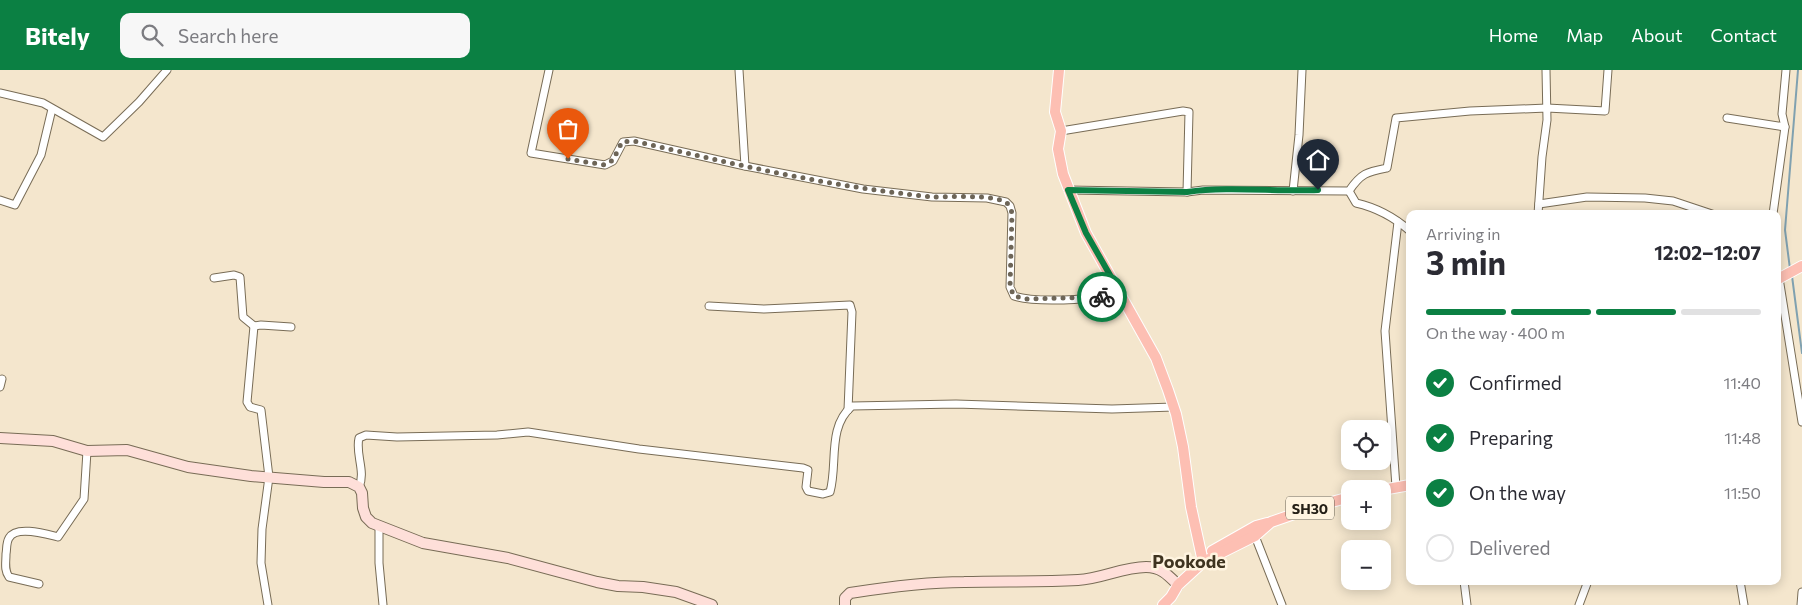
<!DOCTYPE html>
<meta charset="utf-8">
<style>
body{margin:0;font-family:Commissioner,sans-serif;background:#f7f7f7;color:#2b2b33;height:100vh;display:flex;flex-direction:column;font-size:19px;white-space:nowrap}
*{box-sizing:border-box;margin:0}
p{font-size:16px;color:#7c7c81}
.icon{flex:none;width:28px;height:28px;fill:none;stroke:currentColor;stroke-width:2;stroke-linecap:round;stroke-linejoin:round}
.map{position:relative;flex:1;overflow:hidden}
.side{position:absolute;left:1406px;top:140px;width:375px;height:375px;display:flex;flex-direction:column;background:#fff;border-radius:10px;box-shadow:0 2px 12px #0003}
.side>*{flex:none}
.tools{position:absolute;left:1341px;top:350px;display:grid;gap:10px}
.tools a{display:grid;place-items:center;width:50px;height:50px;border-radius:10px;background:#fff;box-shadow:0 2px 12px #0003;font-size:25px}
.pin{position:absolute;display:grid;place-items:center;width:42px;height:42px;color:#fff;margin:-51px -21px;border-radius:50% 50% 50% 0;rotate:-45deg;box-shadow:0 0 5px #0007}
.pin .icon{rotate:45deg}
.courier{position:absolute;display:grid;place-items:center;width:50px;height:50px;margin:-25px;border:4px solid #0b8043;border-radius:50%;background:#fff;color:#222;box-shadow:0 1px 6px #0007}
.headline em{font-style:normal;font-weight:700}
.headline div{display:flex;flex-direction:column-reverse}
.headline{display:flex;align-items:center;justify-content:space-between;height:85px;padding:0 20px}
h1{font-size:32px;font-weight:700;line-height:38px}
.bar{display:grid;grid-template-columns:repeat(4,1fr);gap:8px 5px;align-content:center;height:60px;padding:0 20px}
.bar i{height:6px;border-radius:4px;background:#e1e1e2}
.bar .current{background:#0b8043}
.bar p{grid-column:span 4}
ol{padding:0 20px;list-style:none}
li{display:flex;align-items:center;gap:15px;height:55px}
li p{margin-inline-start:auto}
li .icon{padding:5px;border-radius:50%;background:#0b8043;color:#fff;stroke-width:4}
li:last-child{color:#7c7c81}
li i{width:28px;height:28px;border:2px solid #e1e1e2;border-radius:50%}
header{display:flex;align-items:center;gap:30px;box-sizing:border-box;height:70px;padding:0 25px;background:#0b8043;color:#fff}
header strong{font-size:24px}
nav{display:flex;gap:28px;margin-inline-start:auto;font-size:18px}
.search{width:350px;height:45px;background:#f7f7f7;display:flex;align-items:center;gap:12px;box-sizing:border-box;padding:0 18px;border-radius:10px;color:#7c7c81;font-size:19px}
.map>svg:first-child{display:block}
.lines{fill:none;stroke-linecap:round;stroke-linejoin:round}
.stream{stroke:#80a1b0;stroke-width:2}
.street-casing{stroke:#786c56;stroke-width:9}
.secondary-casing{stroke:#786c56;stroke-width:12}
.primary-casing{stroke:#fff;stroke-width:12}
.street{stroke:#fff;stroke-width:7}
.secondary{stroke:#fedfd9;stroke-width:10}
.primary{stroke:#fdbfb3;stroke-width:10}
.done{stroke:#6d6557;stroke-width:5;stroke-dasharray:0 9}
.route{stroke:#0b8043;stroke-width:6}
.labels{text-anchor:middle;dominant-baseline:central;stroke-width:5;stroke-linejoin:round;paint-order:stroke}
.shield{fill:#fff4e0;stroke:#666053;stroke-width:1}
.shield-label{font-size:14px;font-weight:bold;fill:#252017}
.quarter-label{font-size:18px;font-weight:bold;fill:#3f3420;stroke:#fff4e0}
</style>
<header>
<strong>Bitely</strong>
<div class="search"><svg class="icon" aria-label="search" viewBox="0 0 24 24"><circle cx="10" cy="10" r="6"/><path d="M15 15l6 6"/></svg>Search here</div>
<nav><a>Home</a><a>Map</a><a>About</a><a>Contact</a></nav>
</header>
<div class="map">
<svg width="1802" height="535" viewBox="0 0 1802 535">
<rect width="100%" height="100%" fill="#f4e6cd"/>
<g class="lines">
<g class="stream">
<path d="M1790 199 1785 160 1798 0"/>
<path d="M1792 206 1802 283"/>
</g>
<defs>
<g id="street">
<path d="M549 0 531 83 605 95 613 91 623 72 634 71 745 96 863 119 932 127 987 128 1006 132 1010 136 1012 143 1010 217 1014 226C1039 234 1094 228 1121 226"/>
<path d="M739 0 745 96"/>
<path d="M0 23 43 33 103 67 139 32 167 0"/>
<path d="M1727 48 1785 57"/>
<path d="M1061 61 1183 41 1189 42 1187 122"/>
<path d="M1068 120 1187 122 1203 120 1349 121C1361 103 1367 102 1387 98L1396 48 1470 41 1547 38 1605 41 1608 0"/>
<path d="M1293 121 1299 65 1302 0"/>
<path d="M1349 121 1356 133C1378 138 1394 147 1410 161"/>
<path d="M0 130 15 135 41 85 52 39"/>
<path d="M1539 134 1587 127 1645 128 1673 131 1712 144"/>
<path d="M1538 144 1542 87 1547 50 1546 0"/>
<path d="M1773 144 1785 57 1782 44 1786 0"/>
<path d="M214 208 234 205 240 207 243 247 254 256"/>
<path d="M1779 208 1802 352"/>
<path d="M709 236 764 239 850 235 852 242 848 340"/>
<path d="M254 256 247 332 250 337 261 340 269 407 262 459 261 493 268 535"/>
<path d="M254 256 261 255 291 257"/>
<path d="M0 317 2 309"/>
<path d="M359 417C366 401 355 384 359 368L366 365 397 367 497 365 528 362 639 379 803 398 808 400 806 417 808 421 823 424 830 422C838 394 827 357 852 336L956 334 1112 339 1174 337"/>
<path d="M1396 417 1385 261 1398 152"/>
<path d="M379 456V493L383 535"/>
<path d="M1255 466 1282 535"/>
<path d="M1464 511 1467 535"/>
<path d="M1740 511 1744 535"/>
<path d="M39 514 9 507C4 500 6 493 6 484 7 479 6 473 9 468 16 455 46 464 58 467L84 429 87 381"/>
<path d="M1579 535 1588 511"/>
<path d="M1801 535 1802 522"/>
</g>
<g id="secondary">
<path d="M0 368 53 371 87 381 127 380 188 397 251 406 324 412H349L359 417 362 423 363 438 366 447 372 453 423 473 508 488 597 512 618 516 643 517 676 522 712 535"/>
<path d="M845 535V528L850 523C888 517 925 512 964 512 1002 511 1040 512 1078 510 1101 509 1123 497 1146 497 1161 497 1168 505 1178 515"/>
</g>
<g id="primary">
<path d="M1059 0 1055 42 1061 61 1058 79 1063 104 1086 163 1156 288 1168 320 1176 344 1183 377 1191 437 1203 492"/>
<path d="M1778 209 1802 196"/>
<path d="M1382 420 1410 415"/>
<path d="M1212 481 1256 456 1267 453"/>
<path d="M1163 535 1171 527 1178 515 1203 492 1255 466 1271 452 1317 436 1350 427"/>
</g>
</defs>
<use href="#street" class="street-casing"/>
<use href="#secondary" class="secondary-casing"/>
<use href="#primary" class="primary-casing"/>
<use href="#street" class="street"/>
<use href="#secondary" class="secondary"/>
<use href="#primary" class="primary"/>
</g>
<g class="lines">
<path class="done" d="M568 89 605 95 613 90 622 72 634 71C724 92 814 113 906 124 914 125 923 126 932 127 948 127 995 124 1007 133 1010 136 1011 140 1012 143L1010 217 1014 226 1026 229 1102 227"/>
<path class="route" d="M1102 227 1122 226 1086 163 1068 120 1187 122C1230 116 1275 122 1318 120"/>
</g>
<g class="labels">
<rect class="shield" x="1286" y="426.5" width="48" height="23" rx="4"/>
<g class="shield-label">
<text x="1310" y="438">SH30</text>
</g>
<g class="quarter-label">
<text x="1189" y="491">Pookode</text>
</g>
</g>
</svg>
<div class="tools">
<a><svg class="icon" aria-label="locate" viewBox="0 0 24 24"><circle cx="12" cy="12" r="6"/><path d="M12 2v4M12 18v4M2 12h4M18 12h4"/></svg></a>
<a>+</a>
<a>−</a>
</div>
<div class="pin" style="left:568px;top:89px;background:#ea580c"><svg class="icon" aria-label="bag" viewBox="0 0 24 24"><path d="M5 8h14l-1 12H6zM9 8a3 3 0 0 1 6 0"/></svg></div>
<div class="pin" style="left:1318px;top:120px;background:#1f2937"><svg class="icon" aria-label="home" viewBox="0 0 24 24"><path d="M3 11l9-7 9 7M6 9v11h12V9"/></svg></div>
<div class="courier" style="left:1102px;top:227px"><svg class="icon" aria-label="bike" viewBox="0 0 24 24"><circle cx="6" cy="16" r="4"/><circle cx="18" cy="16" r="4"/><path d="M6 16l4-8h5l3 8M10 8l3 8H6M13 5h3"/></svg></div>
<section class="side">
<div class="headline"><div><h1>3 min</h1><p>Arriving in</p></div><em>12:02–12:07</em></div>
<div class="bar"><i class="current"></i><i class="current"></i><i class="current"></i><i></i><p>On the way · 400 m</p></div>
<ol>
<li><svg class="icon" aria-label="check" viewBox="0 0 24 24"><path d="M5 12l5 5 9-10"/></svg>Confirmed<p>11:40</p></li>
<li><svg class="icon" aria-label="check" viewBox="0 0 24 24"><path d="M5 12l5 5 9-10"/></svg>Preparing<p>11:48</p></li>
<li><svg class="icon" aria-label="check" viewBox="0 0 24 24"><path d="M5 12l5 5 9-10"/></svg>On the way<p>11:50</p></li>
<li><i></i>Delivered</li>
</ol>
</section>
</div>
